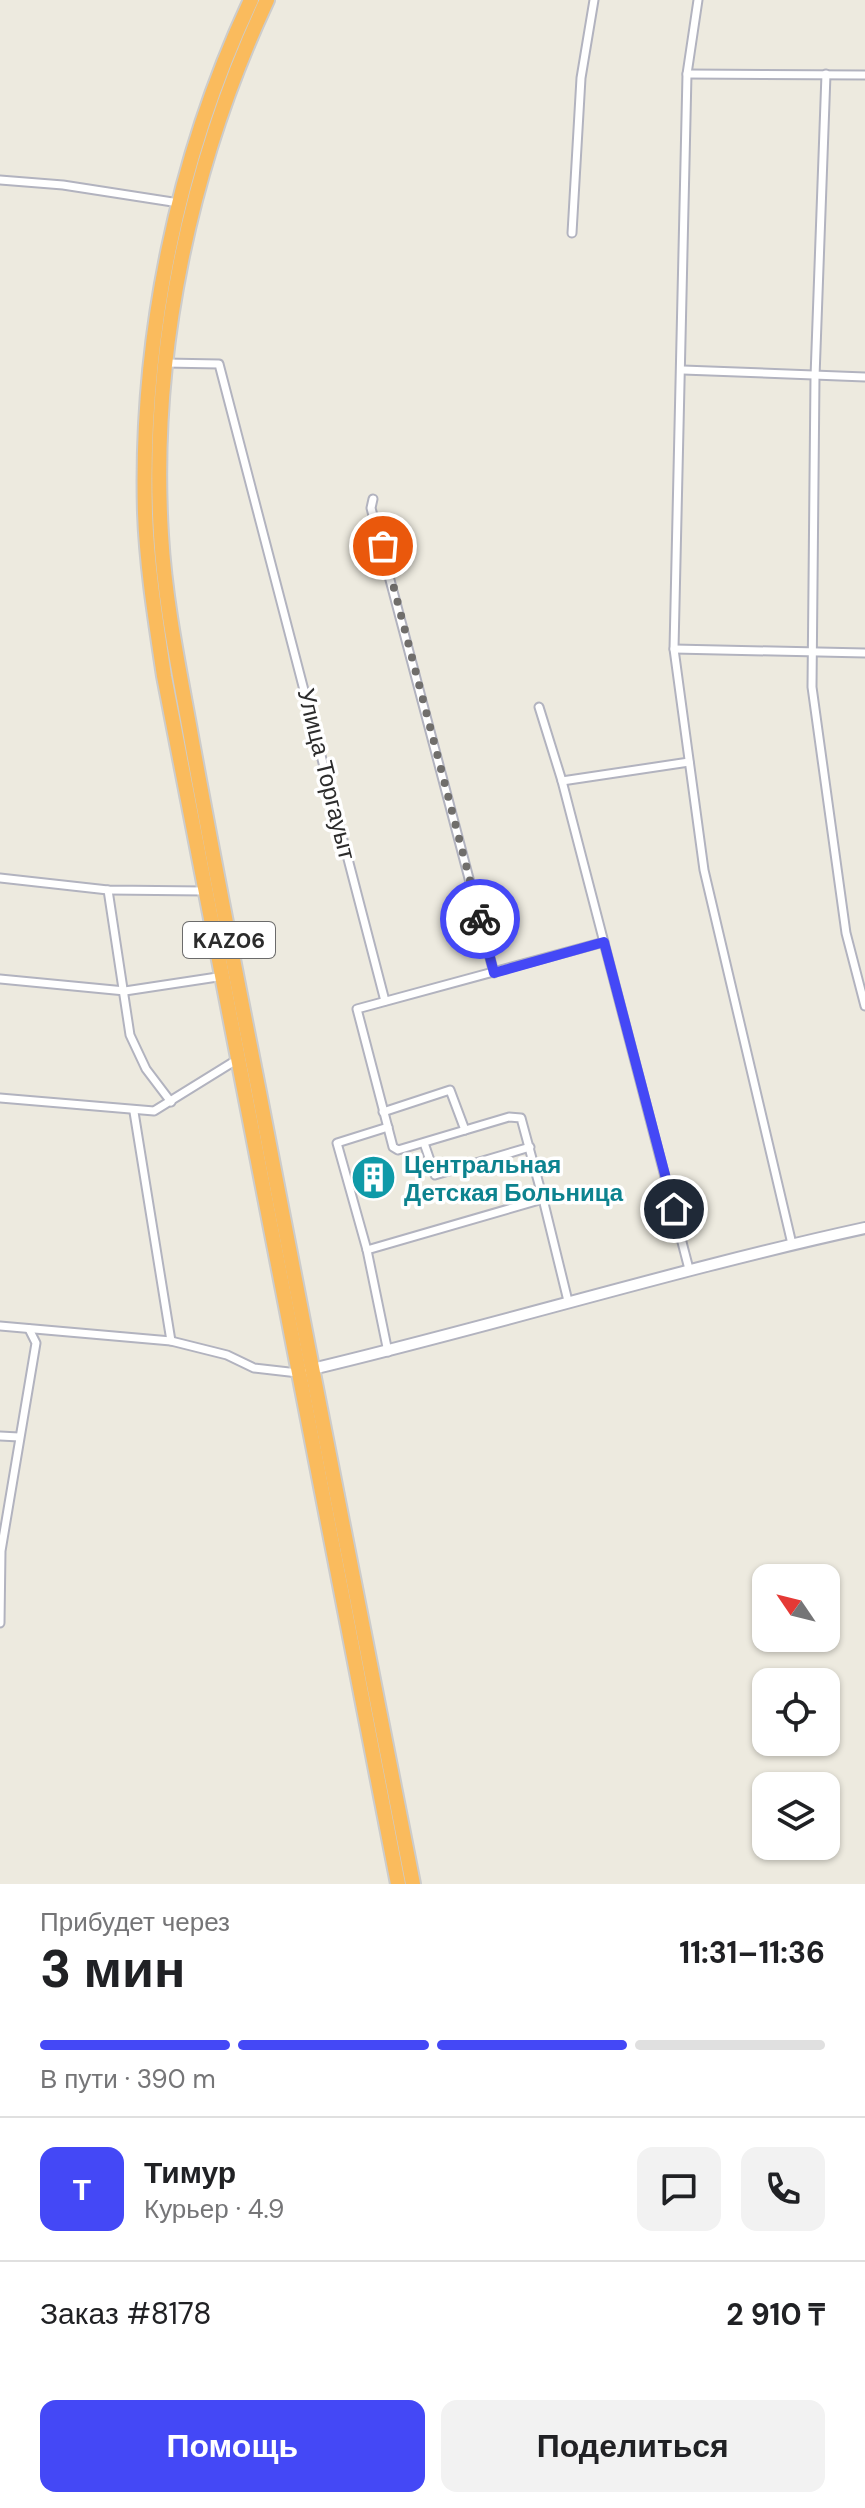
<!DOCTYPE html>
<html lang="ru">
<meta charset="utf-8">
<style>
body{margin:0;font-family:"DM Sans",sans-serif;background:#f2f2f2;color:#202124;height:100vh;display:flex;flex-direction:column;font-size:30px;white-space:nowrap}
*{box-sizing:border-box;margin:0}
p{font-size:26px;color:#757577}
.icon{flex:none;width:44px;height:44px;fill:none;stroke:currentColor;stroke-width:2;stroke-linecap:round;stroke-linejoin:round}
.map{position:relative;height:1884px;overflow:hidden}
.drawer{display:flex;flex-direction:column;background:#fff;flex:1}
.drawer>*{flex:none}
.needle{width:52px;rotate:305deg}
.buttons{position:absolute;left:752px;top:1564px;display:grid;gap:16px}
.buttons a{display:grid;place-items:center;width:88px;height:88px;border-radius:16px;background:#fff;box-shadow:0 2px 6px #0004;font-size:40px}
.pin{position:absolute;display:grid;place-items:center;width:68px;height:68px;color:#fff;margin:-34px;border:4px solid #fff;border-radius:50%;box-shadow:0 2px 8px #0007}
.courier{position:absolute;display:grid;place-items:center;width:80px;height:80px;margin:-40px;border:6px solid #4448f6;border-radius:50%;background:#fff;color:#222;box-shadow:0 2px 10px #0007}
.overview em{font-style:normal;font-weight:700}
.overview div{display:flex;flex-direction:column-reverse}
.overview{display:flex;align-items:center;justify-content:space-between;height:136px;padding:0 40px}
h1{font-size:52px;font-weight:700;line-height:60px}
.bar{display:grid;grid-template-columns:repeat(4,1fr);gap:12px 8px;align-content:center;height:96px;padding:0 40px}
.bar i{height:10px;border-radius:6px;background:#e0e0e0}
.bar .active{background:#4448f6}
.bar p{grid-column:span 4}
.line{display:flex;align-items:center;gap:20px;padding:0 40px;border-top:2px solid #e0e0e0}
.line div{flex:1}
.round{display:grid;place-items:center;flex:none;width:84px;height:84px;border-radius:16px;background:#f2f2f2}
.primary-button{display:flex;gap:16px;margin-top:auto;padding:16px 40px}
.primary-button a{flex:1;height:92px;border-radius:16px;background:#4448f6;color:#fff;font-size:32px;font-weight:700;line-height:92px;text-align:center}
.primary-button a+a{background:#f2f2f2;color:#202124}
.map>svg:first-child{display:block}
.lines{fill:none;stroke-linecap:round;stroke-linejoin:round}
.street-casing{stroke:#b2b3bf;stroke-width:11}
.secondary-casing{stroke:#b2b3bf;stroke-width:14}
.highway-casing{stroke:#ccc;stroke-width:18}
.street{stroke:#fff;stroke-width:7}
.secondary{stroke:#fff;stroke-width:10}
.highway{stroke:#fabb5d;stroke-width:14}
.done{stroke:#706e6b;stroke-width:8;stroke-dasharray:0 14.4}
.route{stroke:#4448f6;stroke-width:10}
.labels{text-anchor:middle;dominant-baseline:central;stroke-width:7;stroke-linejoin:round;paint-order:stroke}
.shield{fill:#fff;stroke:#6b6b6b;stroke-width:2}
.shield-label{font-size:22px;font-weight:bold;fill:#2c2c2c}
.street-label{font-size:24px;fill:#2c2c2c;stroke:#fff}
.culture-label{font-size:24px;font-weight:bold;fill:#0d838f;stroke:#fff;text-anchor:start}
</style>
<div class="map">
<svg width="865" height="1884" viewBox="0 0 865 1884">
<rect width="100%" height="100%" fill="#edeadf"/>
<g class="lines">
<defs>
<g id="street">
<path d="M698 0 687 74 674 649 704 870 792 1244"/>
<path d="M687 74 865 75"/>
<path d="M826 74 815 377 812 687 846 933 865 1006"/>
<path d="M0 180 63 185 179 203"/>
<path d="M572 233 581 78 594 0"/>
<path d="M165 363 219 364 385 1001"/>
<path d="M683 370 865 377"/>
<path d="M373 499 371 508 494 973"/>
<path d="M674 649 865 653"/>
<path d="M539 707 562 781 689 1269"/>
<path d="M562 781 689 762"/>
<path d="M0 878 108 890 205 891"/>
<path d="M108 890 130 1035 146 1069 171 1102"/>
<path d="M0 979 125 991 224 976"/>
<path d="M0 1098 154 1111 238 1059"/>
<path d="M134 1112 171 1341"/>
<path d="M383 1112 450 1090 465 1130"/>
<path d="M424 1143 435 1175 530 1147"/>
<path d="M543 1199 568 1301"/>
<path d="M367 1250 543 1199 521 1118 509 1117 398 1150 393 1147 357 1009 604 942"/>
<path d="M0 1326 171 1341 227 1355 254 1368 298 1373"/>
<path d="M388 1352 367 1250 337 1143 388 1127"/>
<path d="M0 1436 19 1437"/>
<path d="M0 1623 1 1551 36 1343 29 1329"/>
</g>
<path id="secondary" d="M308 1370C494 1326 677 1269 865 1228"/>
<g id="highway">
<path d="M251 0C177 157 140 340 145 513 147 568 156 622 164 676L398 1884"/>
<path d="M267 0C190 165 150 353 161 535 165 603 179 669 191 736 212 853 235 970 258 1087 308 1353 362 1618 413 1884"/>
</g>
</defs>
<use href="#street" class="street-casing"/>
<use href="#secondary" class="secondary-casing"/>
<use href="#highway" class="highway-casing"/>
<use href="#street" class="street"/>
<use href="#secondary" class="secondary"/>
<use href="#highway" class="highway"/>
</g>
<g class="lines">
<path class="done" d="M383 546 480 919"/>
<path class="route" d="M480 919 494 973 604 942 674 1209"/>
</g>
<defs>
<symbol id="building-disc" viewBox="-11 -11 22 22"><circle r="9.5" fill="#0f9aa8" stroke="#fff"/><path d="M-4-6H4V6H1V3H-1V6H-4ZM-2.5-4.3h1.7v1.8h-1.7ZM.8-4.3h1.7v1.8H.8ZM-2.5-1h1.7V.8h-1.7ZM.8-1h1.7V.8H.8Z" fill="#fff"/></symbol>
</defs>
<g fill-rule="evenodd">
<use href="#building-disc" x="348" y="1152" width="51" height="51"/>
</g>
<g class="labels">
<rect class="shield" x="183" y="922" width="92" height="36" rx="6"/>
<g class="shield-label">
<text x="229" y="940">KАZ06</text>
</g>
<g class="street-label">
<text transform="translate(327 774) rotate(76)">Улица Торгауыт</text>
</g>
<g class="culture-label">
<text x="404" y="1164">Центральная<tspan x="404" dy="28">Детская Больница</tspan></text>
</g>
</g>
</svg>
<div class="buttons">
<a><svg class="needle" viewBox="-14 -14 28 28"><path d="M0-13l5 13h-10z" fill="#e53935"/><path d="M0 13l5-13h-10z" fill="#757577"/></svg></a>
<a><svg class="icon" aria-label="locate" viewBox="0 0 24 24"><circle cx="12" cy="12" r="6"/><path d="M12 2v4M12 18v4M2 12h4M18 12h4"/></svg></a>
<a><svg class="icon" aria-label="layers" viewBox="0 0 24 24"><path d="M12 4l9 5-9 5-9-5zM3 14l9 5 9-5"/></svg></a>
</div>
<div class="pin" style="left:383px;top:546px;background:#ea580c"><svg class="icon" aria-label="bag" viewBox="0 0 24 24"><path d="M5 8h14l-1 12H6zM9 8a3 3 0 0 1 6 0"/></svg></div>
<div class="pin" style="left:674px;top:1209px;background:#1f2937"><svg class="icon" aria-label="home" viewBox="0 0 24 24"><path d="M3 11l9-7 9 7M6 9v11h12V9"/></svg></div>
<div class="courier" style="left:480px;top:919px"><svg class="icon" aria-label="bike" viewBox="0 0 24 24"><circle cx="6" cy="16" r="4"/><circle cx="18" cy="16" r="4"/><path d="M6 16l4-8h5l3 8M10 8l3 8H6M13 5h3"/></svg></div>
</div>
<section class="drawer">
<div class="overview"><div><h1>3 мин</h1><p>Прибудет через</p></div><em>11:31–11:36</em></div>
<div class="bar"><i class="active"></i><i class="active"></i><i class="active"></i><i></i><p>В пути · 390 m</p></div>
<div class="line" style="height:144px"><b class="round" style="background:#4448f6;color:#fff">Т</b><div><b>Тимур</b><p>Курьер · 4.9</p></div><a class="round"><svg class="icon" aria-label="chat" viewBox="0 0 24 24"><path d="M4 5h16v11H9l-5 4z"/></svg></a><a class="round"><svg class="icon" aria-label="phone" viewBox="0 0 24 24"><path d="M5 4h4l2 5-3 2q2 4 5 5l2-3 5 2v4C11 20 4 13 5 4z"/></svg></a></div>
<div class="line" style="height:104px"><div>Заказ #8178</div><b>2 910 ₸</b></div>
<div class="primary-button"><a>Помощь</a><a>Поделиться</a></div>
</section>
